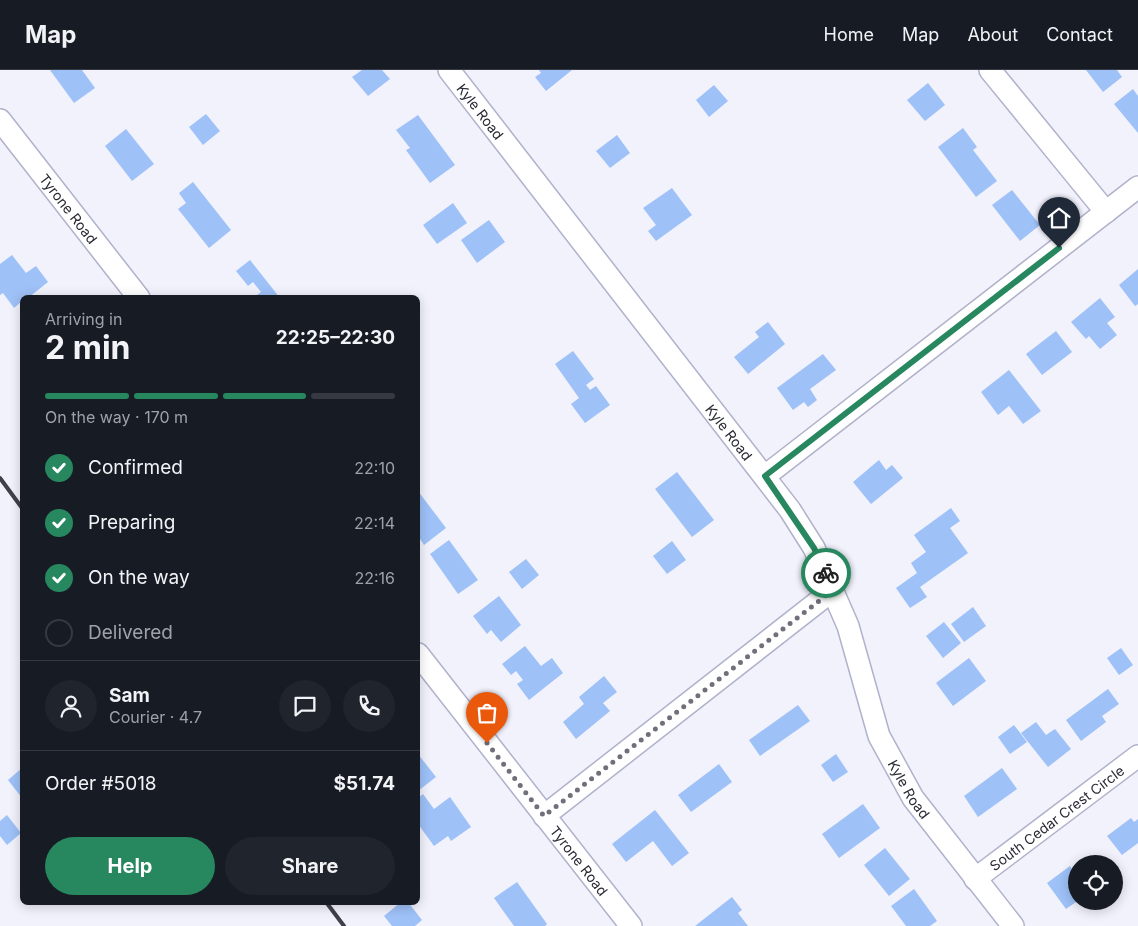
<!DOCTYPE html>
<meta charset="utf-8">
<style>
body{margin:0;font-family:Inter,sans-serif;background:#20242c;color:#f1f3f6;height:100vh;display:flex;flex-direction:column;font-size:19px;white-space:nowrap}
*{box-sizing:border-box;margin:0}
p{font-size:16px;color:#9ea1a6}
.icon{flex:none;width:28px;height:28px;fill:none;stroke:currentColor;stroke-width:2;stroke-linecap:round;stroke-linejoin:round}
.map{position:relative;flex:1;overflow:hidden}
.details{position:absolute;left:20px;top:225px;width:400px;height:610px;display:flex;flex-direction:column;background:#171b24;border-radius:8px;box-shadow:0 2px 12px #0003}
.details>*{flex:none}
.fabs{position:absolute;left:1068px;top:785px;display:grid;gap:10px}
.fabs a{display:grid;place-items:center;width:55px;height:55px;border-radius:50%;background:#171b24;box-shadow:0 2px 12px #0003;font-size:25px}
.pin{position:absolute;display:grid;place-items:center;width:42px;height:42px;color:#fff;margin:-51px -21px;border-radius:50% 50% 50% 0;rotate:-45deg;box-shadow:0 0 5px #0007}
.pin .icon{rotate:45deg}
.courier{position:absolute;display:grid;place-items:center;width:50px;height:50px;margin:-25px;border:4px solid #278860;border-radius:50%;background:#fff;color:#222;box-shadow:0 1px 6px #0007}
.overview em{font-style:normal;font-weight:700}
.overview div{display:flex;flex-direction:column-reverse}
.overview{display:flex;align-items:center;justify-content:space-between;height:85px;padding:0 25px}
h1{font-size:32px;font-weight:700;line-height:38px}
.bar{display:grid;grid-template-columns:repeat(4,1fr);gap:8px 5px;align-content:center;height:60px;padding:0 25px}
.bar i{height:6px;border-radius:4px;background:#363941}
.bar .selected{background:#278860}
.bar p{grid-column:span 4}
.line{display:flex;align-items:center;gap:12px;padding:0 25px;border-top:1px solid #363941}
.line div{flex:1}
.round{display:grid;place-items:center;flex:none;width:52px;height:52px;border-radius:26px;background:#20242c}
ol{padding:0 25px;list-style:none}
li{display:flex;align-items:center;gap:15px;height:55px}
li p{margin-inline-start:auto}
li .icon{padding:5px;border-radius:50%;background:#278860;color:#fff;stroke-width:4}
li:last-child{color:#9ea1a6}
li i{width:28px;height:28px;border:2px solid #363941;border-radius:50%}
.primary-button{display:flex;gap:10px;margin-top:auto;padding:10px 25px}
.primary-button a{flex:1;height:58px;border-radius:30px;background:#278860;color:#fff;font-size:20px;font-weight:700;line-height:58px;text-align:center}
.primary-button a+a{background:#20242c;color:#f1f3f6}
header{display:flex;align-items:center;gap:30px;box-sizing:border-box;height:70px;padding:0 25px;background:#171b24;border-bottom:1px solid #363941}
header strong{font-size:24px}
nav{display:flex;gap:28px;margin-inline-start:auto;font-size:18px}
.map>svg:first-child{display:block}
.building{fill:#9ec1f7}
.lines{fill:none;stroke-linecap:round;stroke-linejoin:round}
.minor-casing{stroke:#b0b1cb;stroke-width:24}
.minor{stroke:#fff;stroke-width:21}
.rail{stroke:#40404b;stroke-width:4}
.done{stroke:#70707a;stroke-width:5;stroke-dasharray:0 9}
.route{stroke:#278860;stroke-width:6}
.labels{text-anchor:middle;dominant-baseline:central;stroke-width:4;stroke-linejoin:round;paint-order:stroke}
.street-label{font-size:14px;fill:#2a2a34;stroke:#f2f2fd}
</style>
<header>
<strong>Map</strong>
<nav><a>Home</a><a>Map</a><a>About</a><a>Contact</a></nav>
</header>
<div class="map">
<svg width="1138" height="856" viewBox="0 0 1138 856">
<rect width="100%" height="100%" fill="#f2f2fd"/>
<g class="building">
<path d="M50 0H82L95 18 74 33Z"/>
<path d="M362 0H382L390 9 368 26 352 7Z"/>
<path d="M539 0H572L546 21 535 7 541 3Z"/>
<path d="M1086 0H1117L1122 7 1103 22Z"/>
<path d="M928 13 945 35 925 51 907 30Z"/>
<path d="M714 15 728 31 709 47 696 30Z"/>
<path d="M1133 19 1138 26V63L1114 34Z"/>
<path d="M206 44 220 61 203 75 189 57Z"/>
<path d="M418 45 455 95 430 113 406 80 410 78 396 60Z"/>
<path d="M963 58 977 77 973 80 997 111 976 127 938 77Z"/>
<path d="M126 59 154 94 132 111 105 76Z"/>
<path d="M617 65 630 83 610 98 596 81Z"/>
<path d="M193 112 231 160 209 178 178 139 186 133 179 123Z"/>
<path d="M672 118 692 145 656 171 648 161 656 155 643 138Z"/>
<path d="M1012 120 1040 155 1020 171 992 135Z"/>
<path d="M453 133 467 153 437 174 423 155Z"/>
<path d="M489 150 505 172 477 193 461 170Z"/>
<path d="M12 185 26 203 36 196 48 212 28 228H22V231L14 238 3 223 0 225V194Z"/>
<path d="M250 190 280 228H253L261 222 253 212 248 216 236 201Z"/>
<path d="M1138 199V234L1135 236 1119 215Z"/>
<path d="M1100 228 1115 247 1107 253 1117 265 1100 279 1089 266 1086 269 1071 252Z"/>
<path d="M768 252 785 274 748 304 734 287 759 267 755 262Z"/>
<path d="M1056 261 1072 282 1042 305 1026 284Z"/>
<path d="M573 281 594 309 586 315 590 320 596 316 610 335 585 353 571 334 579 328 555 294Z"/>
<path d="M823 284 836 300 810 319 817 330 808 337 804 332 793 340 777 318Z"/>
<path d="M1009 300 1041 341 1023 354 1009 336 998 345 981 322Z"/>
<path d="M879 390 886 400 892 395 903 408 871 434 853 412Z"/>
<path d="M677 402 714 450 692 467 655 419Z"/>
<path d="M418 421 446 458 424 475 418 466Z"/>
<path d="M951 438 960 451 950 458 968 483 920 517 927 527 910 538 896 518 917 503 911 493 926 482 914 465Z"/>
<path d="M449 470 478 510 458 524 430 484Z"/>
<path d="M672 471 686 490 667 504 653 486Z"/>
<path d="M526 489 539 505 522 519 509 502Z"/>
<path d="M499 526 521 555 501 572 491 560 487 564 473 546Z"/>
<path d="M973 537 986 556 964 572 951 554Z"/>
<path d="M944 552 961 573 943 588 926 566Z"/>
<path d="M525 576 541 596 552 588 563 603 529 630 517 614 523 610 516 601 511 605 502 594Z"/>
<path d="M1121 578 1133 595 1119 605 1107 588Z"/>
<path d="M969 588 986 611 953 636 936 613Z"/>
<path d="M604 606 617 622 603 633 610 641 576 669 563 652 584 634 579 627Z"/>
<path d="M1108 619 1119 634 1102 646 1106 652 1081 671 1066 650Z"/>
<path d="M798 635 810 651 760 686 749 670Z"/>
<path d="M1036 652 1046 665 1055 659 1071 679 1048 697 1021 663Z"/>
<path d="M1014 655 1027 672 1010 684 998 667Z"/>
<path d="M418 684 436 707 418 721Z"/>
<path d="M836 684 848 702 833 712 821 695Z"/>
<path d="M719 694 732 712 691 742 678 725Z"/>
<path d="M22 698V728L8 710Z"/>
<path d="M1002 698 1017 719 978 747 964 726Z"/>
<path d="M423 724 434 739 450 727 471 757 451 771 448 766 434 776 418 754V728Z"/>
<path d="M863 734 880 758 839 788 822 764Z"/>
<path d="M655 740 689 783 672 796 653 771 626 792 612 774Z"/>
<path d="M7 745 21 763 7 775 0 766V751Z"/>
<path d="M1131 748 1134 752 1138 749V773L1122 785 1107 766Z"/>
<path d="M885 778 910 809 889 826 864 795Z"/>
<path d="M1097 786 1103 794H1086Z"/>
<path d="M1070 796 1076 805V820L1072 824 1076 832 1066 839 1047 813Z"/>
<path d="M517 812 547 854 545 856H514L494 828Z"/>
<path d="M914 819 937 851 930 856H906L891 836Z"/>
<path d="M732 827 742 840 738 843 748 856H695Z"/>
<path d="M401 832H408L422 850 415 856H392L384 846Z"/>
</g>
<g class="lines">
<defs>
<g id="minor">
<path id="s1" d="M449 0 790 440 814 478 848 556 879 666 913 728 1013 856"/>
<path d="M990 0 1106 142"/>
<path id="s2" d="M0 50 139 228"/>
<path d="M765 406 1138 117"/>
<path id="s3" d="M418 584 631 856"/>
<path d="M544 746 833 520"/>
<path id="s4" d="M975 809 1138 686"/>
</g>
</defs>
<use href="#minor" class="minor-casing"/>
<use href="#minor" class="minor"/>
<g class="rail">
<path d="M0 408 22 438"/>
<path d="M326 832 344 856"/>
</g>
</g>
<g class="lines">
<path class="done" d="M487 673 544 746 833 520 826 503"/>
<path class="route" d="M826 503 814 478 765 406 1059 178"/>
</g>
<g class="labels">
<g class="street-label">
<text stroke="none"><textPath href="#s1" startOffset="52">Kyle Road</textPath></text>
<text stroke="none"><textPath href="#s2" startOffset="112">Tyrone Road</textPath></text>
<text stroke="none"><textPath href="#s1" startOffset="458">Kyle Road</textPath></text>
<text stroke="none"><textPath href="#s1" startOffset="862">Kyle Road</textPath></text>
<text stroke="none"><textPath href="#s4" startOffset="102">South Cedar Crest Circle</textPath></text>
<text stroke="none"><textPath href="#s3" startOffset="262">Tyrone Road</textPath></text>
</g>
</g>
</svg>
<div class="fabs">
<a><svg class="icon" aria-label="locate" viewBox="0 0 24 24"><circle cx="12" cy="12" r="6"/><path d="M12 2v4M12 18v4M2 12h4M18 12h4"/></svg></a>
</div>
<div class="pin" style="left:487px;top:673px;background:#ea580c"><svg class="icon" aria-label="bag" viewBox="0 0 24 24"><path d="M5 8h14l-1 12H6zM9 8a3 3 0 0 1 6 0"/></svg></div>
<div class="pin" style="left:1059px;top:178px;background:#1f2937"><svg class="icon" aria-label="home" viewBox="0 0 24 24"><path d="M3 11l9-7 9 7M6 9v11h12V9"/></svg></div>
<div class="courier" style="left:826px;top:503px"><svg class="icon" aria-label="bike" viewBox="0 0 24 24"><circle cx="6" cy="16" r="4"/><circle cx="18" cy="16" r="4"/><path d="M6 16l4-8h5l3 8M10 8l3 8H6M13 5h3"/></svg></div>
<section class="details">
<div class="overview"><div><h1>2 min</h1><p>Arriving in</p></div><em>22:25–22:30</em></div>
<div class="bar"><i class="selected"></i><i class="selected"></i><i class="selected"></i><i></i><p>On the way · 170 m</p></div>
<ol>
<li><svg class="icon" aria-label="check" viewBox="0 0 24 24"><path d="M5 12l5 5 9-10"/></svg>Confirmed<p>22:10</p></li>
<li><svg class="icon" aria-label="check" viewBox="0 0 24 24"><path d="M5 12l5 5 9-10"/></svg>Preparing<p>22:14</p></li>
<li><svg class="icon" aria-label="check" viewBox="0 0 24 24"><path d="M5 12l5 5 9-10"/></svg>On the way<p>22:16</p></li>
<li><i></i>Delivered</li>
</ol>
<div class="line" style="height:90px"><a class="round"><svg class="icon" aria-label="person" viewBox="0 0 24 24"><circle cx="12" cy="8" r="4"/><path d="M4 21q1-7 8-7t8 7"/></svg></a><div><b>Sam</b><p>Courier · 4.7</p></div><a class="round"><svg class="icon" aria-label="chat" viewBox="0 0 24 24"><path d="M4 5h16v11H9l-5 4z"/></svg></a><a class="round"><svg class="icon" aria-label="phone" viewBox="0 0 24 24"><path d="M5 4h4l2 5-3 2q2 4 5 5l2-3 5 2v4C11 20 4 13 5 4z"/></svg></a></div>
<div class="line" style="height:65px"><div>Order #5018</div><b>$51.74</b></div>
<div class="primary-button"><a>Help</a><a>Share</a></div>
</section>
</div>
